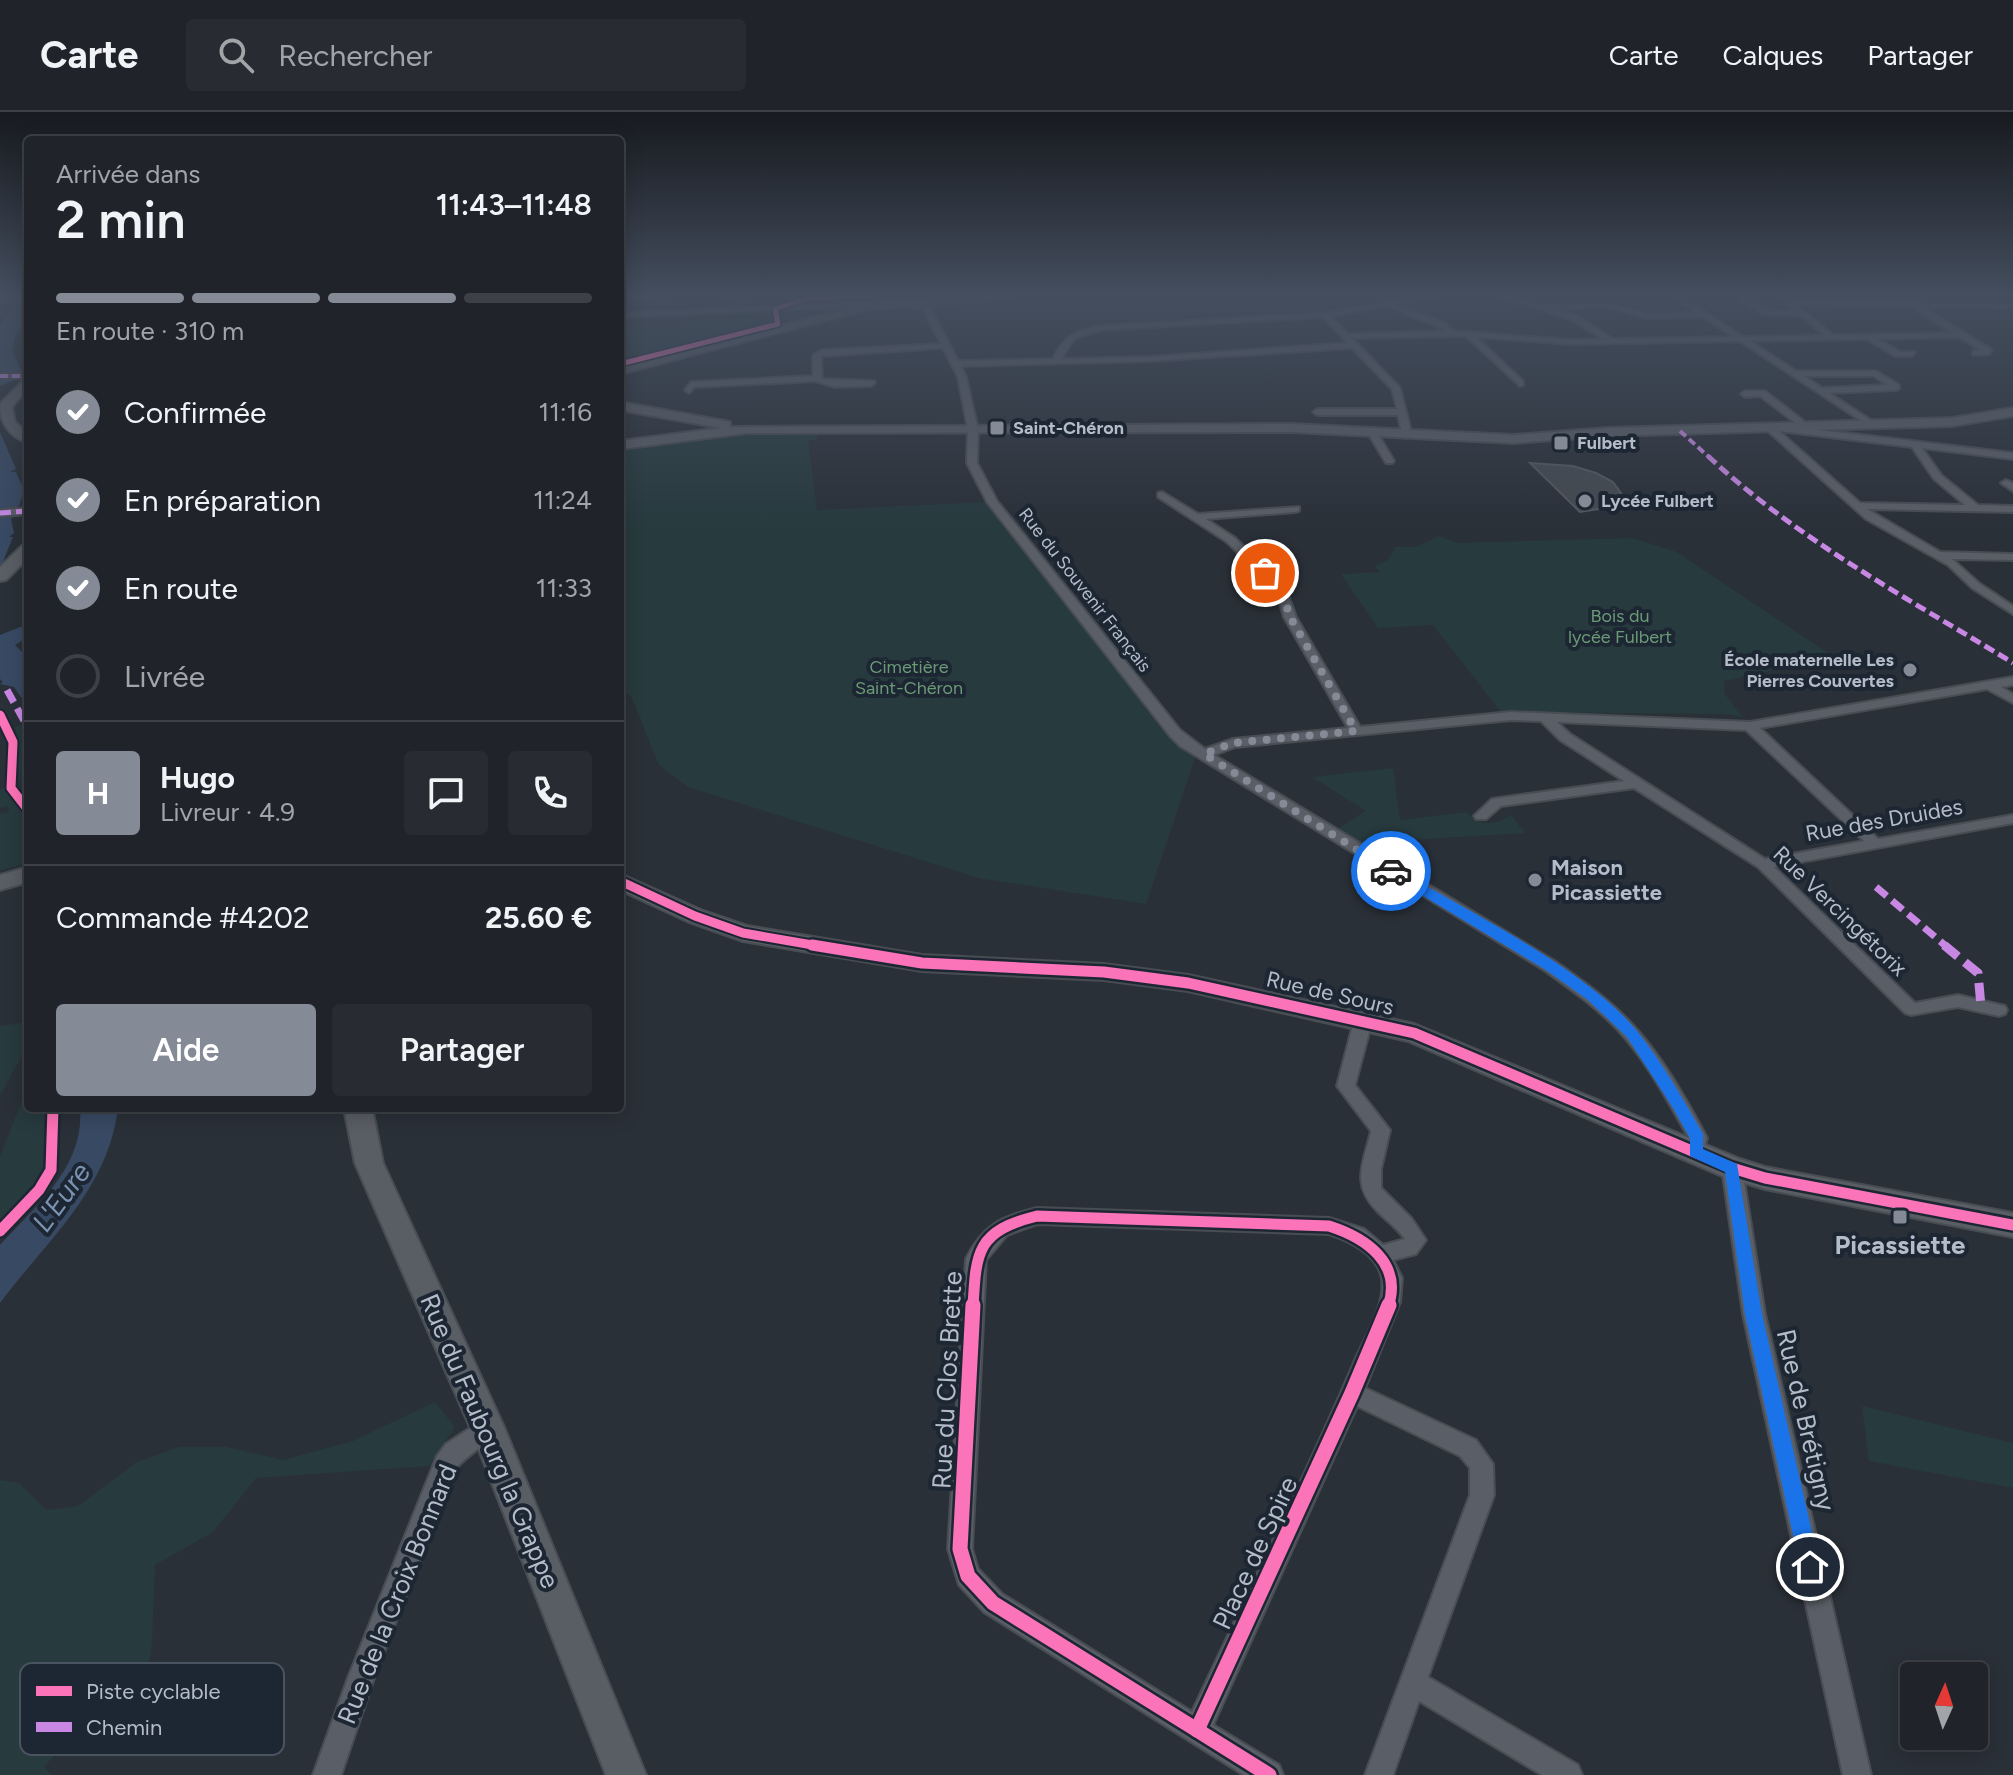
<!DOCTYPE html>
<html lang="fr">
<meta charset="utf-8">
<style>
body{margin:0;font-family:Figtree,sans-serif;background:#282c32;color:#f1f3f6;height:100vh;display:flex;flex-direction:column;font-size:30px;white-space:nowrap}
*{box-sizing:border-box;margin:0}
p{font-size:26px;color:#a2a4a8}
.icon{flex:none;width:44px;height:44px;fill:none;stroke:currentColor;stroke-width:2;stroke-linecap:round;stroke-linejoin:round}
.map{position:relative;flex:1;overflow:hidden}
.details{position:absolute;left:24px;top:24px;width:600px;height:976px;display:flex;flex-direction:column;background:#20242a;border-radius:8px;box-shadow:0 4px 20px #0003,0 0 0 2px #3d4147}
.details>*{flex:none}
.needle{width:52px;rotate:3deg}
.buttons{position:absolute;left:1900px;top:1550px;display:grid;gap:16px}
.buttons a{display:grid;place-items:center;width:88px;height:88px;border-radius:8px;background:#20242a;box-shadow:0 4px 20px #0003,0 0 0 2px #3d4147;font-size:40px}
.pin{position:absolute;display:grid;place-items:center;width:68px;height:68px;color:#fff;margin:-34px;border:4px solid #fff;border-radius:50%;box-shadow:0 2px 8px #0007}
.courier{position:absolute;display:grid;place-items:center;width:80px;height:80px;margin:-40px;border:6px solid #1a73e8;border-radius:50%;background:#fff;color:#222;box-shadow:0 2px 10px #0007}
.headline em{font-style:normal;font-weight:600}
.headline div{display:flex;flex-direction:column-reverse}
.headline{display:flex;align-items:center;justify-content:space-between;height:136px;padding:0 32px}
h1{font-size:52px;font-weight:600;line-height:60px}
.bar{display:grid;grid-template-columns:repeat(4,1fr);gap:12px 8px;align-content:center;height:96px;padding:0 32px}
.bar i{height:10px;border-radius:6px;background:#3d4147}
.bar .selected{background:#848b96}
.bar p{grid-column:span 4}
.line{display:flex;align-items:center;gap:20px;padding:0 32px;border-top:2px solid #3d4147}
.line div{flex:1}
.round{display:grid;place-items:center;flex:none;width:84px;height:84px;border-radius:8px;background:#282c32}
ol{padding:0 32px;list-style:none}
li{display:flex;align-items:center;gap:24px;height:88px}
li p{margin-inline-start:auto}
li .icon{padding:8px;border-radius:50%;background:#848b96;color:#fff;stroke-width:4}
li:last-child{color:#a2a4a8}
li i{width:44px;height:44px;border:4px solid #3d4147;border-radius:50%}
.primary-button{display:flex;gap:16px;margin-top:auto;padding:16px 32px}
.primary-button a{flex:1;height:92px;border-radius:8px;background:#848b96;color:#fff;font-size:32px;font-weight:600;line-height:92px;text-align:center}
.primary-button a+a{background:#282c32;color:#f1f3f6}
header{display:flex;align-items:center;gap:48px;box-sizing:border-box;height:112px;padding:0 40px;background:#20242a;border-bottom:2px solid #3d4147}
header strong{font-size:38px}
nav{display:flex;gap:44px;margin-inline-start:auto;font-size:28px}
.search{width:560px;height:72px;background:#282c32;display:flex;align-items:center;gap:20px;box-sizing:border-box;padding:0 28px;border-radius:8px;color:#a2a4a8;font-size:30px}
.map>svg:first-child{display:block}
.green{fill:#273a3e}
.water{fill:#384963}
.building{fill:#444950;stroke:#52575f;stroke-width:2}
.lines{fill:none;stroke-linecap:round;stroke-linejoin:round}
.street-casing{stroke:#484c53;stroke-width:4}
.secondary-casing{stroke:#484c53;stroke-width:4}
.street{fill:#5a5e66;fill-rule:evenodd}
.secondary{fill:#595d64;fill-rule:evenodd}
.quiet-far3{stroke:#c787e3;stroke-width:4;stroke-dasharray:8 4;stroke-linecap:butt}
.quiet-far2{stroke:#c787e3;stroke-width:5;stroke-dasharray:11 5;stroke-linecap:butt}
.quiet-far1{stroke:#c787e3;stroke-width:7;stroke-dasharray:14 7;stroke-linecap:butt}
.quiet{stroke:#c787e3;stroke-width:9;stroke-dasharray:18 9;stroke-linecap:butt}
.cycleway-far3-casing{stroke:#1d2633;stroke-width:8}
.cycleway-far2-casing{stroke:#1d2633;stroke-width:13}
.cycleway-far1-casing{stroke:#1d2633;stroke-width:16}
.cycleway-casing{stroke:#1d2633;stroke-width:20}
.cycleway-far3{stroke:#fb73b8;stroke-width:5}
.cycleway-far2{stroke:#fb73b8;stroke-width:9}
.cycleway-far1{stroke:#fb73b8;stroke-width:11}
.cycleway{stroke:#fb73b8;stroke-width:15}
.route{fill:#1a73e8}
.done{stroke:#848b96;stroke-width:8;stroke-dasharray:0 14.4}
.poi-dot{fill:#848b96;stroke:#1d2633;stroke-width:3}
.labels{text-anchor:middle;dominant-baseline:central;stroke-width:8;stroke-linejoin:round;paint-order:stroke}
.far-poi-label{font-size:18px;font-weight:bold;fill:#b4bcc9;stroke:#1d2633;text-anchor:start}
.far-street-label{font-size:18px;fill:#b4bcc9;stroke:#1d2633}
.far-park-label{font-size:18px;fill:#6b9a76;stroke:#1d2633}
.street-label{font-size:22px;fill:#b4bcc9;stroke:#1d2633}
.poi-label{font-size:22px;font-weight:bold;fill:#b4bcc9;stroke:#1d2633;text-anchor:start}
.near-poi-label{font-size:26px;font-weight:bold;fill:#b4bcc9;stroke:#1d2633}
.near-street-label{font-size:26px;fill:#b4bcc9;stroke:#1d2633}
.near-water-label{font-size:28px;font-style:italic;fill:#7c92b1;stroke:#1d2633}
.key{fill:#1d2633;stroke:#4a5360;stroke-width:2}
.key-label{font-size:22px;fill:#b4bcc9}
</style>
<header>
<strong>Carte</strong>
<div class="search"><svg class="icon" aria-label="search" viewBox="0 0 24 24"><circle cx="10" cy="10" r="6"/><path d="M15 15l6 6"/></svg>Rechercher</div>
<nav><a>Carte</a><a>Calques</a><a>Partager</a></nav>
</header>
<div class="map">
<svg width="2013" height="1663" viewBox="0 0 2013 1663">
<rect width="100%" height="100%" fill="#2a3038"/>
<g class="green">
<path d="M755 197 760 215 620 251V218L681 216 678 200Z"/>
<path d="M762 320H819L816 328H808L817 398 987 390 1175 630 1195 646 1146 792 979 766 688 675 659 653 632 586 620 575V336Z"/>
<path d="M1439 424 1458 431 1632 426 1677 440 1834 545 1724 569V581L1742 605 1726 602 1501 600 1433 513 1378 516 1341 462 1380 460 1375 454 1388 448 1395 435H1416Z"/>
<path d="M23 612 28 647V687C13 665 23 640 15 615Z"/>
<path d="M1393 656 1400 708 1467 700C1478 715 1498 713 1511 703L1525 721 1362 731 1339 716 1366 699 1312 665Z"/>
<path d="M6 676 28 705V750L0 759V702L9 700 8 694 0 696V677Z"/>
<path d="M28 910V933L0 983V914Z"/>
<path d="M28 974V996H51L47 1056 37 1073 0 1113V1044Z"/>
<path d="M435 1290 455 1315 429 1354 256 1366 213 1420 155 1453 152 1530 144 1596 120 1620 72 1627 44 1654 52 1663H0V1368L19 1371 46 1398 78 1394 137 1350 179 1335H227L283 1348 353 1329Z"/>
<path d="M1862 1294 2013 1331V1376L1869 1349Z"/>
</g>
<g class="water">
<path d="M20 183H28V203L16 222 12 239 22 259 16 267 0 274V268L8 262 0 259V213Z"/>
<path d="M0 320 16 357 10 360H16L24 378 19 394 10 398 9 403 14 404 11 407 14 421 9 425H13L0 457Z"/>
<path d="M28 512V525L15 533 28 546V595L14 575 0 572 3 570 0 567V523Z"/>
<path d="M80 996H118C108 1078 47 1128 0 1191V1133C37 1093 85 1054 80 996Z"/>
</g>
<path class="building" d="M1530 351 1573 354 1596 361 1613 370 1621 381 1616 389 1605 396 1580 400Z"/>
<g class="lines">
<defs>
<g id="street">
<path d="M628 183H648L673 188 669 190Z"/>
<path d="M717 183H732L756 189 752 191Z"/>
<path d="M1421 183H1436L1395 192 1445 211 1454 219 1573 228 1603 227 1570 207 1493 183H1505L1541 193 1605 191 1648 202 1697 201 1671 183H1680L1743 225 1824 223 1801 204 1764 202 1739 188 1740 183H1748L1746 185 1769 198 1795 199 1775 183H1783L1791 189 2013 192V196L1923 195 1992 238 1989 242 1973 243V239L1981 238 1959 225 1878 227 1900 240H1915L1912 244H1895L1867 227 1750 229 1796 259H1876L1899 273V277L1896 278 1829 281 1875 311V315L1872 316 1740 229 1573 232 1476 225 1523 269V273L1520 274 1466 224 1352 226 1400 276 1412 323 1407 326 1402 323 1398 303H1317L1313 300 1317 297H1397L1392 277 1352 236 1149 249 961 254 966 265 978 318 977 351 997 389 1180 618 1205 637 1233 627 1348 616 1284 505 1276 478 1227 430 1158 385V381L1162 380 1198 402 1299 395V399L1295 400 1206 407 1235 426 1285 475 1296 505 1360 615 1511 600 1750 610 2013 565V573L2001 575 2013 582V591L1987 577 1760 616 1878 727 2013 703V711L1774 755 1915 891 1958 883 2005 894 2007 898 2005 902 1999 904 1958 895 1911 903 1905 901 1758 755 1634 676 1501 694 1486 707H1476L1474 704 1492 687 1624 669 1560 628 1541 609 1511 608 1235 635 1214 643 1556 850C1581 868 1607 886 1628 908 1661 942 1685 985 1707 1026L1702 1045 1695 1047 1688 1045 1686 1040 1689 1026C1667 988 1647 949 1617 917 1595 894 1569 876 1544 858L1180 634 1170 624 987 390 967 351 968 318 958 265 943 236 821 244 822 267 874 269 875 271 871 274 835 275 815 269 694 275 689 281 685 278 691 270 813 264V243L822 238 941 232 923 197 899 194 902 190 929 193 958 249 1053 247C1063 224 1077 218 1101 214L1325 201ZM1796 193 1912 195 1952 221 1833 223ZM1386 194 1439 215 1445 219 1348 222 1330 204ZM1605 195 1648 206 1704 205 1733 225 1613 227 1576 203 1553 197ZM1323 205 1348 231 1149 245 1061 247 1075 226 1101 218ZM1804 264H1874L1887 273 1822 276ZM1557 610 1746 618 1864 729 1765 747 1570 622Z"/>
<path d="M889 189 892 193 620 205V201Z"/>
<rect x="0" y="262" width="28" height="4"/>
<path d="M1765 279 1810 314 1811 317 2013 341V347L1922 336 1941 363 1978 393 2013 394V400L1867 397 1940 440 2013 442V448L1952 447 1980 472 2013 494V502L1972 476 1948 453 1866 407 1768 319V315L1775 313 1802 316 1760 284 1745 285 1741 282 1745 279ZM1779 319 1912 335 1934 367 1965 393 1860 391Z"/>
<path d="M1370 319H1376L1394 349 1392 351H1386L1368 321Z"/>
<path d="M2006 368 2013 371V379L2001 371Z"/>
<path d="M28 396V402L0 404V398Z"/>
<path d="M1363 903 1369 905 1372 909 1355 973 1390 1018 1381 1057V1076L1412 1107 1426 1128 1416 1142 1393 1148 1402 1166 1400 1190 1365 1276 1476 1328 1493 1352 1494 1383 1428 1565 1578 1653 1582 1663H1542L1419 1589 1393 1663H1365L1470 1383V1356L1460 1344 1357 1294 1213 1613 1279 1653 1283 1663H1244L984 1500 959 1473 948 1437 966 1147C983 1113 1001 1105 1037 1096L1329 1106 1364 1117 1383 1133 1405 1127C1397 1116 1386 1108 1377 1099 1350 1072 1364 1050 1371 1019L1337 974 1354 909 1357 905ZM1037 1112 1329 1122C1350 1129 1378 1142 1382 1167 1386 1194 1363 1228 1353 1253 1303 1370 1246 1484 1192 1600L1002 1482 978 1457 972 1437 986 1148 1007 1123Z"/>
<path d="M1732 1049 1739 1051 1742 1056 1765 1202 1871 1663H1843L1743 1202 1722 1056 1725 1051Z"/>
<path d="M487 1305 495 1308 498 1315C490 1333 466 1342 454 1359L374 1566 341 1663H313L348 1566 437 1344 446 1332Z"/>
</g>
<g id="secondary">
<path d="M974 183H1018L1013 186 866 198 620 262V254L866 192Z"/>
<path d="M28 264V276L12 295 15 310 28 321V331C9 324 0 312 0 292Z"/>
<path d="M620 290 725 309 730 310V315L1292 312 1514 323 1608 316 1952 306 2013 296V304L1952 314 1608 324 1514 331 1292 320 747 321 620 337V329L721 316 620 298Z"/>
<path d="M28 432V446L6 468 0 469V455L22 434Z"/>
<path d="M28 755V770L0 778V763Z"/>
<path d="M620 762 703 799 747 814 922 843 1104 852 1188 863 1414 912 1740 1047 1765 1055 2013 1101V1125L1765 1077 1722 1064 1408 929 1188 879 1104 868 922 859 743 829 687 809 620 778Z"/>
<path d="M344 996H372L383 1051 504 1315 646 1663H606L470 1315 355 1051Z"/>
</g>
</defs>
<use href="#street" class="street-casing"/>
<use href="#secondary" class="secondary-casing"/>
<use href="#street" class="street"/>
<use href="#secondary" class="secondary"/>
<g class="quiet-far3">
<path d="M0 264H28"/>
<path d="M1680 319 1710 346"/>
</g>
<g class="quiet-far2">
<path d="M1708 344C1798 428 1909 487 2013 551"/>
<path d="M0 401 28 399"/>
</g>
<g class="quiet-far1">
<path d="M7 578 28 616"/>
<path d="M1876 775 1947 835"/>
</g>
<path class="quiet" d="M1944 833 1978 861 1981 894"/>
<defs>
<path id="cycleway-far3" d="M620 252 778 212 775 197 808 186 877 183"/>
<g id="cycleway-far2">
<path d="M0 603 13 630 11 676 28 698"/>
<path d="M620 769 695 804 743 821 824 835"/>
</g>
<g id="cycleway-far1">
<path d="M812 833 922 851 1104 860 1188 871 1414 921 1732 1056 1765 1066 2013 1113"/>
<path d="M0 1119 39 1078 51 1058 53 996"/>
<path d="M973 1195C976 1139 977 1119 1037 1104L1329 1114C1366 1126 1403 1151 1388 1195"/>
</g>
<g id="cycleway">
<path d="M973 1193 960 1437 968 1464 993 1491 1197 1618"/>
<path d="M1197 1618 1269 1663"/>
<path d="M1197 1618 1352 1281 1389 1193"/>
</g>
</defs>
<use href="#cycleway-far3" class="cycleway-far3-casing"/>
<use href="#cycleway-far2" class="cycleway-far2-casing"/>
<use href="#cycleway-far1" class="cycleway-far1-casing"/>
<use href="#cycleway" class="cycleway-casing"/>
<use href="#cycleway-far3" class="cycleway-far3"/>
<use href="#cycleway-far2" class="cycleway-far2"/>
<use href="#cycleway-far1" class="cycleway-far1"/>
<use href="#cycleway" class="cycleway"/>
</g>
<linearGradient id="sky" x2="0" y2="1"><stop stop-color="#171a1f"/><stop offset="0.44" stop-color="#444e5e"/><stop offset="1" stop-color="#444e5e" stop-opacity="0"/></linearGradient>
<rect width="2013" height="416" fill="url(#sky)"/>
<path class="route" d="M1387 756H1395C1467 799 1585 856 1637 919 1662 950 1683 987 1703 1022V1037L1737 1052 1762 1202 1820 1455 1817 1462 1810 1465 1803 1462 1800 1455 1745 1202 1725 1060 1690 1044V1026L1673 996 1627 925 1588 888 1546 858 1387 762Z"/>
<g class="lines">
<path class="done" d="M1265 461 1281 477 1290 505 1356 619 1233 631 1204 642 1391 759"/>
</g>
<g class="poi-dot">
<rect x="989" y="308" width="16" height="16" rx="4"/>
<rect x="1553" y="323" width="16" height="16" rx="4"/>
<circle cx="1585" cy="389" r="8"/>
<circle cx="1910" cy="558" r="8"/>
<circle cx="1535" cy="768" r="8"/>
<rect x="1892" y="1097" width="16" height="16" rx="4"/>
</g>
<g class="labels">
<g class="far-poi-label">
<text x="1013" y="316">Saint-Chéron</text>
<text x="1577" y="331">Fulbert</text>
<text x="1601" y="389">Lycée Fulbert</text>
<text x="1894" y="548" text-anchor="end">École maternelle Les<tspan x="1894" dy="21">Pierres Couvertes</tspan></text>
</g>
<g class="far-street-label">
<text transform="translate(1085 478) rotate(52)">Rue du Souvenir Français</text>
</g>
<g class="far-park-label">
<text x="1620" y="504">Bois du<tspan x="1620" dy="21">lycée Fulbert</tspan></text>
<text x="909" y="555">Cimetière<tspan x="909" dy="21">Saint-Chéron</tspan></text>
</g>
<g class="street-label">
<text transform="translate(1884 708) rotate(-10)">Rue des Druides</text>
<text transform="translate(1840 799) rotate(44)">Rue Vercingétorix</text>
<text transform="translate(1330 881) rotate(13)">Rue de Sours</text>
</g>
<g class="poi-label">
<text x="1551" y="755">Maison<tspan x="1551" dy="25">Picassiette</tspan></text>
</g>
<g class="near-poi-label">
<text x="1900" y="1133">Picassiette</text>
</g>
<g class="near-street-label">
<text transform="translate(947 1268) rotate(-87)">Rue du Clos Brette</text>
<text transform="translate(1806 1308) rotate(77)">Rue de Brétigny</text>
<text transform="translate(490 1329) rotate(67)">Rue du Faubourg la Grappe</text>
<text transform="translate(1255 1441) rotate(-65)">Place de Spire</text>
<text transform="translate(397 1482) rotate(-68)">Rue de la Croix Bonnard</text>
</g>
<g class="near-water-label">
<text transform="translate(61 1085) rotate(-54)">L'Eure</text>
</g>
</g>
<rect x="20" y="1551" width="264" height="92" rx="12" class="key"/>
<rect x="36" y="1574" width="36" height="10" fill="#fb73b8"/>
<rect x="36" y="1610" width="36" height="10" fill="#c787e3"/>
<g class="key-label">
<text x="86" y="1587">Piste cyclable</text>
<text x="86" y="1623">Chemin</text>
</g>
</svg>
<div class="buttons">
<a><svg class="needle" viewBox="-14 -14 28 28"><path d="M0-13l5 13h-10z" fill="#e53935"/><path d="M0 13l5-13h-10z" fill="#a2a4a8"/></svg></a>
</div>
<div class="pin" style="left:1265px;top:461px;background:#ea580c"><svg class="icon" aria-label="bag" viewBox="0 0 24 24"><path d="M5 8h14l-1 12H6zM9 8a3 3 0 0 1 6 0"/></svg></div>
<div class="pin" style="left:1810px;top:1455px;background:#1f2937"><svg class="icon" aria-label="home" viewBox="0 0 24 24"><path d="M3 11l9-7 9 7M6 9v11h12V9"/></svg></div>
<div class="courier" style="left:1391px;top:759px"><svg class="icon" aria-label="car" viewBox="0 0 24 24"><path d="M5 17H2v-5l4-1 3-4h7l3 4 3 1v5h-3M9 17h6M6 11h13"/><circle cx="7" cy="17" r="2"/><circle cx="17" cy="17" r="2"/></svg></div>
<section class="details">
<div class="headline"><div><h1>2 min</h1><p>Arrivée dans</p></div><em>11:43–11:48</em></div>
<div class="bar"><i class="selected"></i><i class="selected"></i><i class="selected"></i><i></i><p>En route · 310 m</p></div>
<ol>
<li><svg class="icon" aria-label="check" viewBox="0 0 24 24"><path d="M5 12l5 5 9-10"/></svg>Confirmée<p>11:16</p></li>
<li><svg class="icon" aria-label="check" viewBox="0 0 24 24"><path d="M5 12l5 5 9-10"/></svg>En préparation<p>11:24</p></li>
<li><svg class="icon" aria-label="check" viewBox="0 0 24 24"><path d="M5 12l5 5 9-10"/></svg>En route<p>11:33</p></li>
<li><i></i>Livrée</li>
</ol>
<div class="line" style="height:144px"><b class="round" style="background:#848b96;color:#fff">H</b><div><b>Hugo</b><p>Livreur · 4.9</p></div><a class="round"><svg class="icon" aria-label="chat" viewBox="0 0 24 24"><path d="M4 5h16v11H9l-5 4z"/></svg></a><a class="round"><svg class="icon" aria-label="phone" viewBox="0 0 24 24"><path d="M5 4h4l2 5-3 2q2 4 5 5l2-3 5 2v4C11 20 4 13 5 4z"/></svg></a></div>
<div class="line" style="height:104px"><div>Commande #4202</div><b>25.60 €</b></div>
<div class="primary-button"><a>Aide</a><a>Partager</a></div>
</section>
</div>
